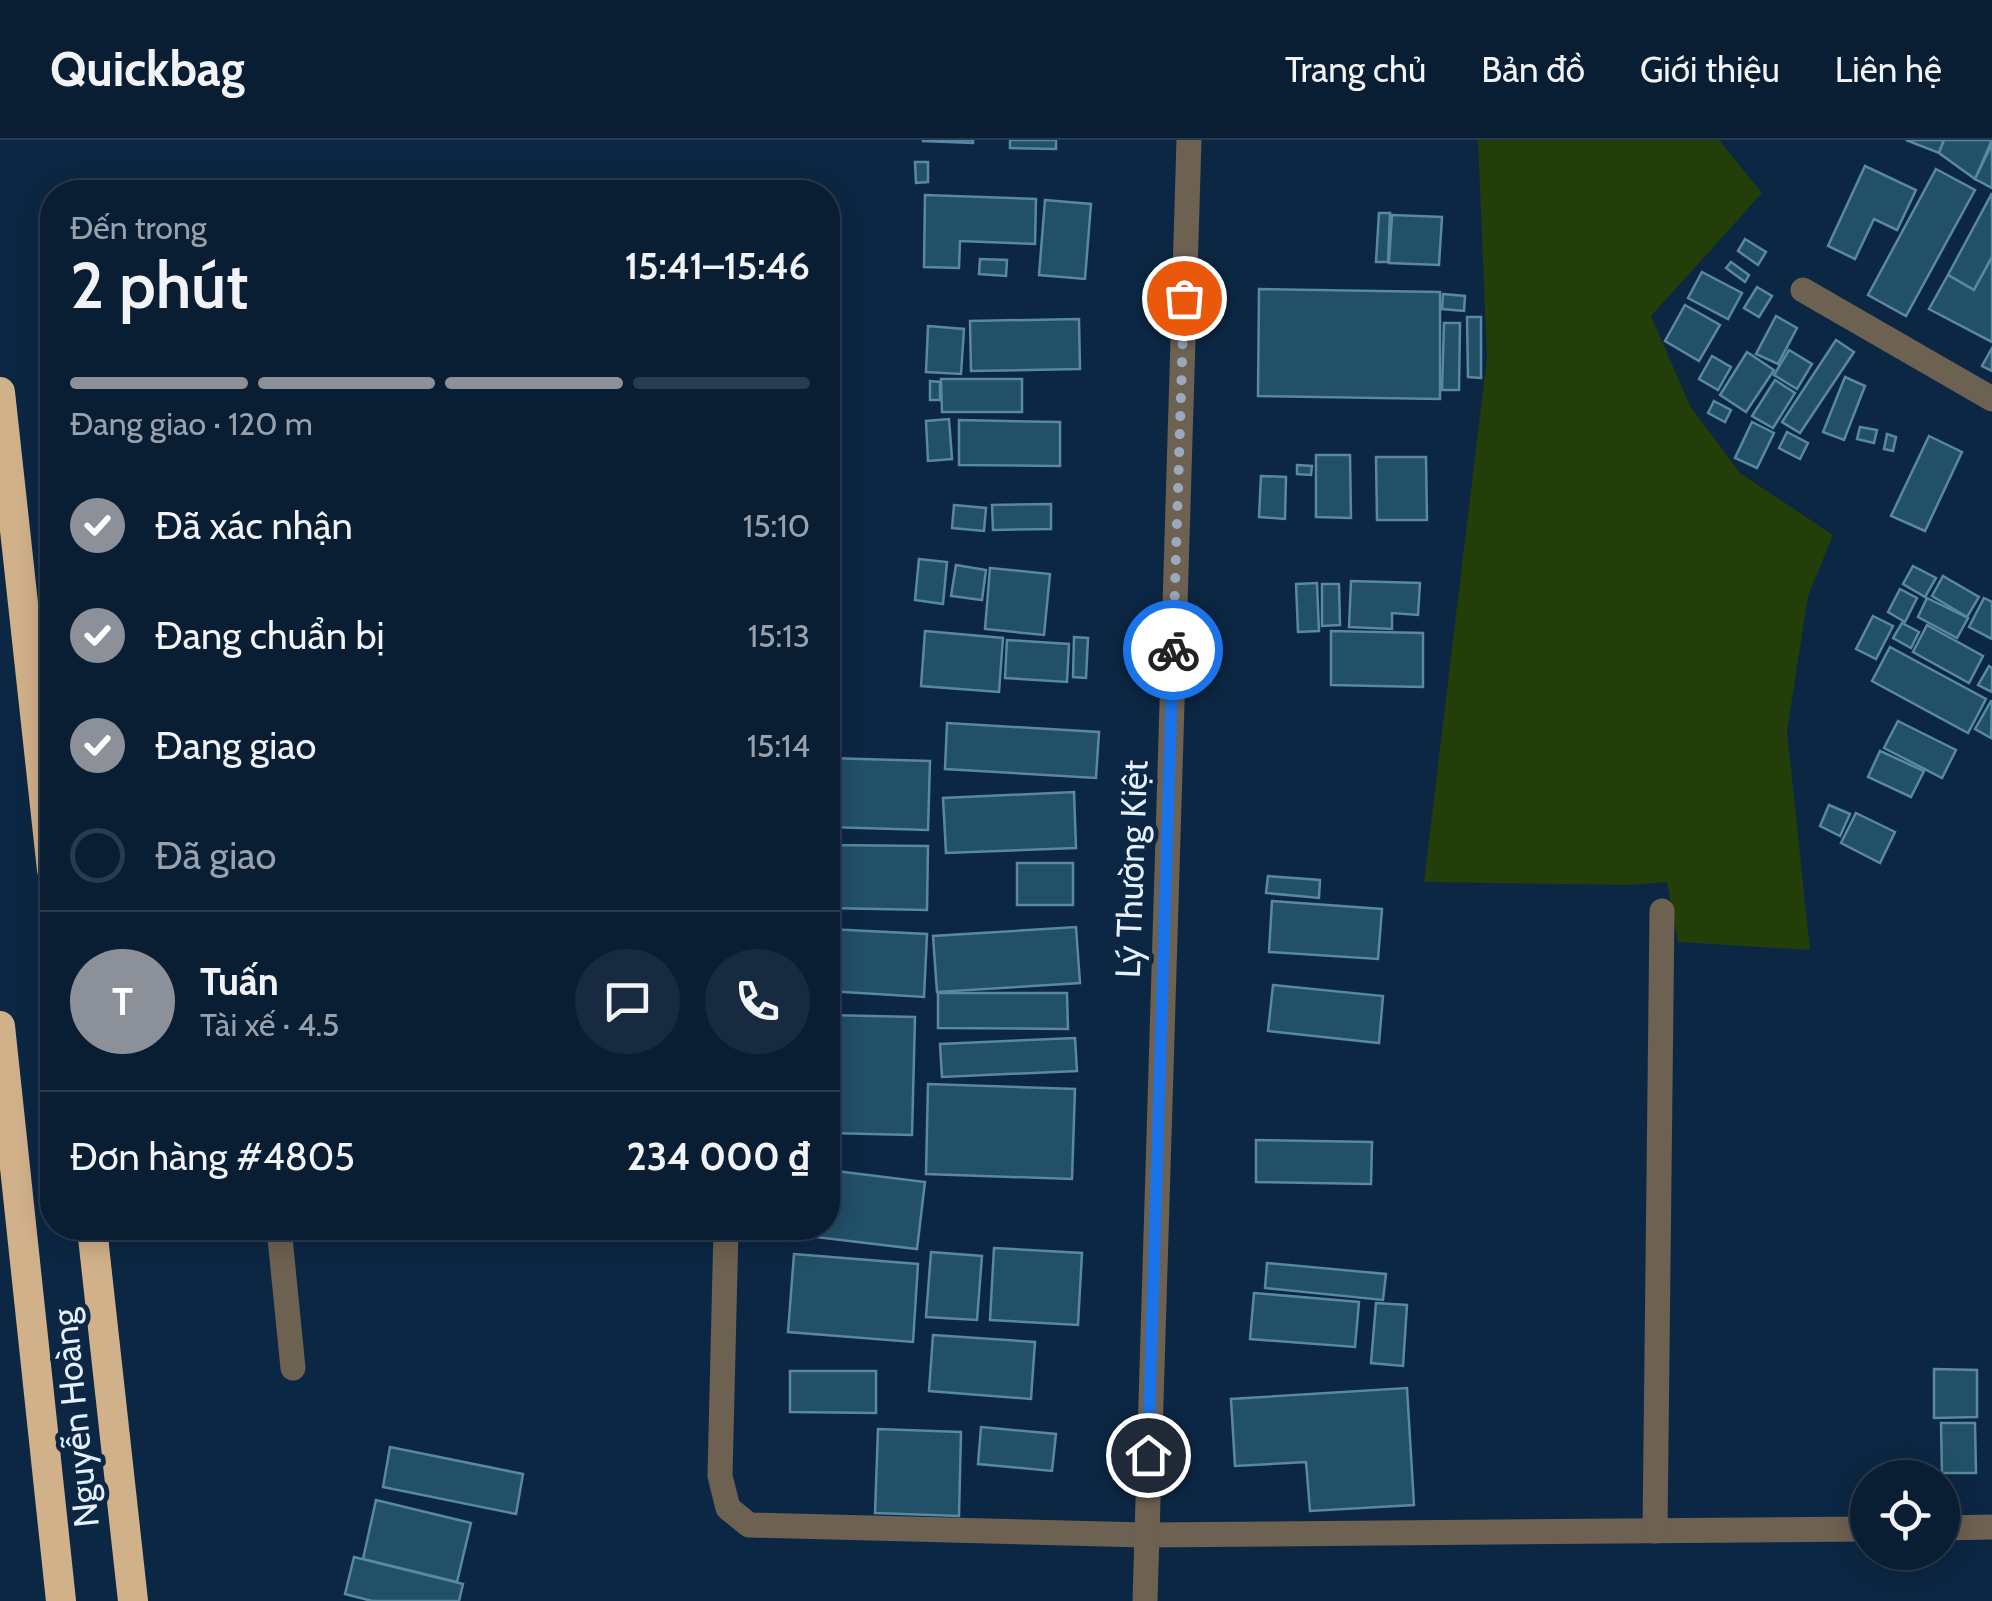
<!DOCTYPE html>
<html lang="vi">
<meta charset="utf-8">
<style>
body{margin:0;font-family:Cabin,sans-serif;background:#172a3f;color:#f1f3f6;height:100vh;display:flex;flex-direction:column;font-size:38px;white-space:nowrap}
*{box-sizing:border-box;margin:0}
p{font-size:32px;color:#99a2ac}
.icon{flex:none;width:55px;height:55px;fill:none;stroke:currentColor;stroke-width:2;stroke-linecap:round;stroke-linejoin:round}
.map{position:relative;flex:1;overflow:hidden}
.sheet{position:absolute;left:40px;top:40px;width:800px;height:1060px;display:flex;flex-direction:column;background:#091d33;border-radius:40px;box-shadow:0 5px 25px #0003,0 0 0 2px #293b4e}
.sheet>*{flex:none}
.controls{position:absolute;left:1850px;top:1320px;display:grid;gap:20px}
.controls a{display:grid;place-items:center;width:110px;height:110px;border-radius:50%;background:#091d33;box-shadow:0 5px 25px #0003,0 0 0 2px #293b4e;font-size:50px}
.pin{position:absolute;display:grid;place-items:center;width:85px;height:85px;color:#fff;margin:-42px;border:5px solid #fff;border-radius:50%;box-shadow:0 2px 10px #0007}
.courier{position:absolute;display:grid;place-items:center;width:100px;height:100px;margin:-50px;border:8px solid #1a73e8;border-radius:50%;background:#fff;color:#222;box-shadow:0 2px 12px #0007}
.summary em{font-style:normal;font-weight:600}
.summary div{display:flex;flex-direction:column-reverse}
.summary{display:flex;align-items:center;justify-content:space-between;height:170px;padding:0 30px}
h1{font-size:65px;font-weight:600;line-height:75px}
.bar{display:grid;grid-template-columns:repeat(4,1fr);gap:15px 10px;align-content:center;height:120px;padding:0 30px}
.bar i{height:12px;border-radius:8px;background:#293b4e}
.bar .selected{background:#8c9099}
.bar p{grid-column:span 4}
.line{display:flex;align-items:center;gap:25px;padding:0 30px;border-top:2px solid #293b4e}
.line div{flex:1}
.round{display:grid;place-items:center;flex:none;width:105px;height:105px;border-radius:52px;background:#172a3f}
ol{padding:0 30px;list-style:none}
li{display:flex;align-items:center;gap:30px;height:110px}
li p{margin-inline-start:auto}
li .icon{padding:10px;border-radius:50%;background:#8c9099;color:#fff;stroke-width:4}
li:last-child{color:#99a2ac}
li i{width:55px;height:55px;border:5px solid #293b4e;border-radius:50%}
header{display:flex;align-items:center;gap:60px;box-sizing:border-box;height:140px;padding:0 50px;background:#091d33;border-bottom:2px solid #293b4e}
header strong{font-size:48px}
nav{display:flex;gap:55px;margin-inline-start:auto;font-size:35px}
.map>svg:first-child{display:block}
.green{fill:#233e09}
.building{fill:#215067;stroke:#5988a1;stroke-width:2.5}
.lines{fill:none;stroke-linecap:round;stroke-linejoin:round}
.minor{stroke:#6d6151;stroke-width:25}
.highway{stroke:#d1b18a;stroke-width:30}
.done{stroke:#9aaabc;stroke-width:10;stroke-dasharray:0 18}
.route{stroke:#1a73e8;stroke-width:12}
.labels{text-anchor:middle;dominant-baseline:central;stroke-width:10;stroke-linejoin:round;paint-order:stroke}
.street-label{font-size:35px;fill:#e6f0fc;stroke:#0c2744}
</style>
<header>
<strong>Quickbag</strong>
<nav><a>Trang chủ</a><a>Bản đồ</a><a>Giới thiệu</a><a>Liên hệ</a></nav>
</header>
<div class="map">
<svg width="1992" height="1461" viewBox="0 0 1992 1461">
<rect width="100%" height="100%" fill="#0c2744"/>
<path class="green" d="M1478 0H1719L1762 53 1651 176 1690 266 1740 333 1833 395 1808 456 1787 591 1810 810 1678 802 1667 742 1631 745 1424 742 1487 217Z"/>
<g class="building">
<path d="M923 0H973V3L923 1Z"/>
<path d="M1010 0H1056V9L1010 8Z"/>
<path d="M1906 0H1944L1939 13Z"/>
<path d="M1944 0H1992L1975 39 1939 13Z"/>
<path d="M1992 4V48L1975 39Z"/>
<path d="M915 22H928V42L916 43Z"/>
<path d="M1865 26 1916 50 1897 90 1874 79 1855 119 1828 106Z"/>
<path d="M1936 29 1975 50 1906 176 1868 155Z"/>
<path d="M1992 53V117L1974 150 1948 135Z"/>
<path d="M925 55 1036 59 1035 104 960 101 959 128 924 127Z"/>
<path d="M1045 60 1091 64 1085 139 1039 135Z"/>
<path d="M1379 73H1390L1388 122H1376Z"/>
<path d="M1392 75 1442 77 1439 125 1389 123Z"/>
<path d="M1745 99 1766 112 1758 125 1738 111Z"/>
<path d="M1992 117V202L1929 169 1948 135 1974 150Z"/>
<path d="M980 119 1007 120 1006 136 979 134Z"/>
<path d="M1731 122 1749 135 1745 142 1726 128Z"/>
<path d="M1702 132 1742 153 1728 179 1688 158Z"/>
<path d="M1757 147 1772 156 1759 177 1744 168Z"/>
<path d="M1259 149 1440 152V259L1258 256Z"/>
<path d="M1443 154 1465 156 1464 171 1442 169Z"/>
<path d="M1685 165 1720 185 1699 221 1665 201Z"/>
<path d="M1776 176 1797 188 1778 224 1756 214Z"/>
<path d="M1467 177H1481V238L1468 237Z"/>
<path d="M1079 179 1080 229 971 231 970 181Z"/>
<path d="M1444 183H1460L1459 250H1442Z"/>
<path d="M928 186 964 189 961 234 926 232Z"/>
<path d="M1836 200 1854 212 1800 293 1782 282Z"/>
<path d="M1992 208V231L1982 226Z"/>
<path d="M1789 210 1812 224 1797 249 1774 235Z"/>
<path d="M1747 212 1774 230 1746 272 1720 255Z"/>
<path d="M1712 216 1731 227 1718 250 1699 239Z"/>
<path d="M1845 237 1865 246 1844 300 1823 292Z"/>
<path d="M941 239H1022V272H942Z"/>
<path d="M1775 240 1795 253 1773 288 1752 276Z"/>
<path d="M930 241 940 242V260H930Z"/>
<path d="M1714 261 1731 270 1725 282 1708 273Z"/>
<path d="M949 279 952 319 928 321 926 281Z"/>
<path d="M959 280 1060 282V326L959 325Z"/>
<path d="M1752 282 1774 293 1757 328 1735 318Z"/>
<path d="M1860 287 1877 290 1874 303 1857 299Z"/>
<path d="M1787 292 1808 303 1800 319 1779 308Z"/>
<path d="M1887 294 1896 297 1893 311 1884 309Z"/>
<path d="M1929 296 1962 312 1925 391 1891 376Z"/>
<path d="M1316 315H1350L1351 378 1316 377Z"/>
<path d="M1376 317H1426L1427 380H1377Z"/>
<path d="M1297 325 1312 326 1311 335 1297 334Z"/>
<path d="M1261 336 1286 337 1285 379 1259 377Z"/>
<path d="M1051 364V389L993 390 992 365Z"/>
<path d="M954 365 986 368 984 391 952 388Z"/>
<path d="M919 419 947 422 943 464 915 460Z"/>
<path d="M956 425 986 430 982 460 951 456Z"/>
<path d="M1913 426 1936 438 1925 457 1903 444Z"/>
<path d="M990 428 1050 434 1044 495 985 489Z"/>
<path d="M1943 436 1979 457 1967 477 1932 456Z"/>
<path d="M1351 441 1420 443 1418 475 1392 473V489L1349 487Z"/>
<path d="M1317 443 1319 491 1298 492 1296 444Z"/>
<path d="M1322 444H1339L1340 485 1322 486Z"/>
<path d="M1900 449 1917 458 1905 482 1888 472Z"/>
<path d="M1927 458 1968 478 1957 498 1918 477Z"/>
<path d="M1984 458 1992 462V499L1969 487Z"/>
<path d="M1873 476 1893 486 1876 519 1856 509Z"/>
<path d="M1902 483 1919 492 1911 508 1893 498Z"/>
<path d="M1927 485 1983 516 1969 543 1913 512Z"/>
<path d="M925 491 1003 498 999 552 921 546Z"/>
<path d="M1331 491 1423 493V547L1331 545Z"/>
<path d="M1074 497 1088 498 1086 538 1073 537Z"/>
<path d="M1007 500 1069 504 1067 542 1005 538Z"/>
<path d="M1890 507 1986 559 1968 593 1872 541Z"/>
<path d="M1989 526 1992 528V552L1978 545Z"/>
<path d="M1991 561H1992L1991 598 1975 589Z"/>
<path d="M1898 581 1956 610 1942 638 1884 608Z"/>
<path d="M947 583 1099 592 1096 638 945 629Z"/>
<path d="M1880 611 1924 631 1911 657 1868 637Z"/>
<path d="M828 618 930 621 928 690 828 687Z"/>
<path d="M1074 652 1076 708 946 713 943 658Z"/>
<path d="M1829 665 1850 674 1840 696 1820 686Z"/>
<path d="M1856 673 1895 692 1880 723 1841 703Z"/>
<path d="M828 705 928 706 927 770 828 768Z"/>
<rect x="1017" y="723" width="56" height="42"/>
<path d="M1268 736 1320 740 1319 758 1266 753Z"/>
<path d="M1272 761 1382 769 1378 819 1269 812Z"/>
<path d="M1076 787 1080 843 937 852 933 796Z"/>
<path d="M828 789 927 794 924 857 828 851Z"/>
<path d="M1273 845 1383 856 1379 903 1268 891Z"/>
<path d="M938 853H1067L1068 889 938 888Z"/>
<path d="M828 875 915 877 912 995 828 993Z"/>
<path d="M1075 898 1077 931 942 937 940 904Z"/>
<path d="M928 944 1075 949 1072 1039 926 1034Z"/>
<path d="M1256 1000 1372 1002 1371 1044 1256 1042Z"/>
<path d="M828 1030 925 1042 917 1109 790 1094 791 1088H828Z"/>
<path d="M994 1108 1082 1113 1078 1185 990 1180Z"/>
<path d="M931 1112 982 1116 977 1180 926 1177Z"/>
<path d="M794 1114 918 1124 913 1202 788 1192Z"/>
<path d="M1267 1123 1386 1134 1383 1160 1265 1148Z"/>
<path d="M1254 1153 1359 1162 1355 1207 1250 1199Z"/>
<path d="M1376 1163 1407 1165 1403 1226 1371 1223Z"/>
<path d="M933 1195 1035 1202 1031 1259 929 1251Z"/>
<path d="M1934 1229 1977 1230V1277L1934 1278Z"/>
<path d="M790 1231H876V1273L790 1272Z"/>
<path d="M1407 1248 1414 1365 1310 1371 1306 1322 1235 1326 1231 1259Z"/>
<path d="M1941 1283H1975L1976 1333H1942Z"/>
<path d="M981 1287 1056 1294 1052 1331 978 1324Z"/>
<path d="M878 1289 961 1292 959 1376 875 1373Z"/>
<path d="M390 1307 523 1334 516 1374 383 1347Z"/>
<path d="M376 1360 471 1383 457 1442 363 1419Z"/>
<path d="M354 1417 463 1444 459 1461H372L345 1454Z"/>
</g>
<g class="lines">
<g class="minor">
<path d="M1803 150 1992 259"/>
<path d="M279 1088 293 1228"/>
<path d="M726 1088 720 1336 728 1368 749 1385 1145 1395 1868 1389"/>
<path d="M1942 1388 1992 1387"/>
<path d="M1655 1391 1662 771"/>
<path d="M1145 1461 1189 0"/>
</g>
<g class="highway">
<path d="M0 252 52 730"/>
<path d="M0 886 61 1461"/>
<path d="M92 1088 133 1461"/>
</g>
</g>
<g class="lines">
<path class="done" d="M1173 510 1184 158"/>
<path class="route" d="M1148 1315 1173 510"/>
</g>
<g class="labels">
<g class="street-label">
<text transform="translate(1131 729) rotate(-88)">Lý Thường Kiệt</text>
<text transform="translate(75 1278) rotate(-96)">Nguyễn Hoàng</text>
</g>
</g>
</svg>
<div class="controls">
<a><svg class="icon" aria-label="locate" viewBox="0 0 24 24"><circle cx="12" cy="12" r="6"/><path d="M12 2v4M12 18v4M2 12h4M18 12h4"/></svg></a>
</div>
<div class="pin" style="left:1184px;top:158px;background:#ea580c"><svg class="icon" aria-label="bag" viewBox="0 0 24 24"><path d="M5 8h14l-1 12H6zM9 8a3 3 0 0 1 6 0"/></svg></div>
<div class="pin" style="left:1148px;top:1315px;background:#1f2937"><svg class="icon" aria-label="home" viewBox="0 0 24 24"><path d="M3 11l9-7 9 7M6 9v11h12V9"/></svg></div>
<div class="courier" style="left:1173px;top:510px"><svg class="icon" aria-label="bike" viewBox="0 0 24 24"><circle cx="6" cy="16" r="4"/><circle cx="18" cy="16" r="4"/><path d="M6 16l4-8h5l3 8M10 8l3 8H6M13 5h3"/></svg></div>
<section class="sheet">
<div class="summary"><div><h1>2 phút</h1><p>Đến trong</p></div><em>15:41–15:46</em></div>
<div class="bar"><i class="selected"></i><i class="selected"></i><i class="selected"></i><i></i><p>Đang giao · 120 m</p></div>
<ol>
<li><svg class="icon" aria-label="check" viewBox="0 0 24 24"><path d="M5 12l5 5 9-10"/></svg>Đã xác nhận<p>15:10</p></li>
<li><svg class="icon" aria-label="check" viewBox="0 0 24 24"><path d="M5 12l5 5 9-10"/></svg>Đang chuẩn bị<p>15:13</p></li>
<li><svg class="icon" aria-label="check" viewBox="0 0 24 24"><path d="M5 12l5 5 9-10"/></svg>Đang giao<p>15:14</p></li>
<li><i></i>Đã giao</li>
</ol>
<div class="line" style="height:180px"><b class="round" style="background:#8c9099;color:#fff">T</b><div><b>Tuấn</b><p>Tài xế · 4.5</p></div><a class="round"><svg class="icon" aria-label="chat" viewBox="0 0 24 24"><path d="M4 5h16v11H9l-5 4z"/></svg></a><a class="round"><svg class="icon" aria-label="phone" viewBox="0 0 24 24"><path d="M5 4h4l2 5-3 2q2 4 5 5l2-3 5 2v4C11 20 4 13 5 4z"/></svg></a></div>
<div class="line" style="height:130px"><div>Đơn hàng #4805</div><b>234 000 ₫</b></div>
</section>
</div>
